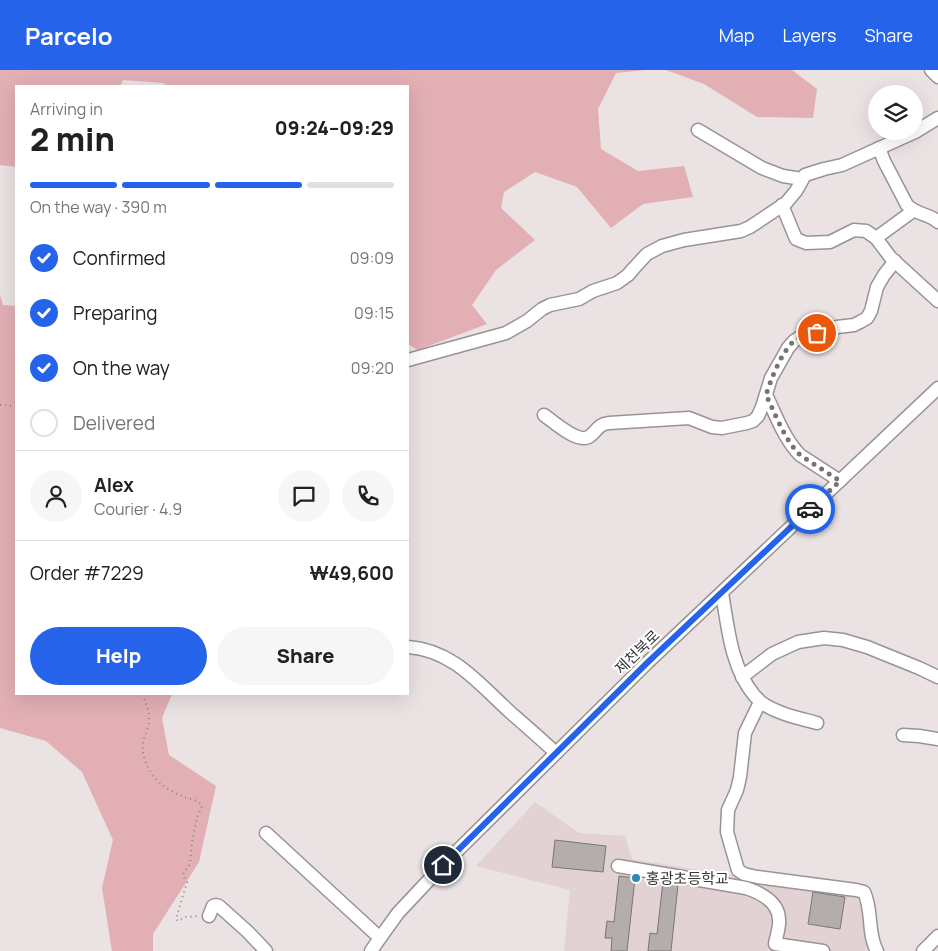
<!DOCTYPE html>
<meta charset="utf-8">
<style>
body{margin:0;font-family:Manrope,"Noto Sans KR",sans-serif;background:#f6f6f6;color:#202124;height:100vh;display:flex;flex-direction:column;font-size:19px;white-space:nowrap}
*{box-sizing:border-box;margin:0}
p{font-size:16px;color:#757577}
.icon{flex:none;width:28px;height:28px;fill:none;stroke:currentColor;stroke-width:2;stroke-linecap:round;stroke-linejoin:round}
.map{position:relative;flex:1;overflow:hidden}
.drawer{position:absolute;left:15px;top:15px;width:394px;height:610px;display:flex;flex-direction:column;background:#fff;border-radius:0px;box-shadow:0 5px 20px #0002}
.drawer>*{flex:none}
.buttons{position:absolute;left:868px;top:15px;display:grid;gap:10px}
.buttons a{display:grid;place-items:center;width:55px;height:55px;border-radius:50%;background:#fff;box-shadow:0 5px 20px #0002;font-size:25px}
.pin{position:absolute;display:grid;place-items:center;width:42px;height:42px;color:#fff;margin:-21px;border:2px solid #fff;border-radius:50%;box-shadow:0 1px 5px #0007}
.courier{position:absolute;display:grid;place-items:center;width:50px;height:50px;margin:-25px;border:4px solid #2563eb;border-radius:50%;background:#fff;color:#222;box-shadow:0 1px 6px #0007}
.headline em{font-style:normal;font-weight:800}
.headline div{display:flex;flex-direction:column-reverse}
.headline{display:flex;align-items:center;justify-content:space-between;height:85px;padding:0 15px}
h1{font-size:32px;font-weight:800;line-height:38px}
.bar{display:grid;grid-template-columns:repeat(4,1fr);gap:8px 5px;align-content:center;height:60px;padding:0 15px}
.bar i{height:6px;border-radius:4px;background:#e0e0e0}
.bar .selected{background:#2563eb}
.bar p{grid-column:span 4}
.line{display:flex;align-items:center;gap:12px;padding:0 15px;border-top:1px solid #e0e0e0}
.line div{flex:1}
.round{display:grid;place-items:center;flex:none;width:52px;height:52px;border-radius:26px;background:#f6f6f6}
ol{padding:0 15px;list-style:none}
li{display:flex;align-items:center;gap:15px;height:55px}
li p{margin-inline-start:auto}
li .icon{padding:5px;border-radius:50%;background:#2563eb;color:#fff;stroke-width:4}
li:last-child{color:#757577}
li i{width:28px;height:28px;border:2px solid #e0e0e0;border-radius:50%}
.cta{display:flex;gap:10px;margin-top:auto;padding:10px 15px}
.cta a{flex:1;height:58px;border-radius:30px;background:#2563eb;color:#fff;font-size:20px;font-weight:800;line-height:58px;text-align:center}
.cta a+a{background:#f6f6f6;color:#202124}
header{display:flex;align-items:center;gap:30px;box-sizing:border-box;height:70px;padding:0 25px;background:#2563eb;color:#fff}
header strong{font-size:24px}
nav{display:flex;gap:28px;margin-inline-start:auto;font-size:18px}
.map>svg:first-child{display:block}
.built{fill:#e3d2d4}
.green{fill:#e2afb5}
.building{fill:#b4adad;stroke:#7b7575}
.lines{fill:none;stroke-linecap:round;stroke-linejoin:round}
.minor-casing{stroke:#9a9393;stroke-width:15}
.path{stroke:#8a8586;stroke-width:2;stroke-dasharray:1 4;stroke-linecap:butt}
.minor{stroke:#fff;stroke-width:12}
.done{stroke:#777273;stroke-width:5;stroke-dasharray:0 9}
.route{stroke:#2563eb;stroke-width:6}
.poi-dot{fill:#2e87b5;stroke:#fff;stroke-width:2}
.labels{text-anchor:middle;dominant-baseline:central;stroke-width:4;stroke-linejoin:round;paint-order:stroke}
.street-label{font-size:15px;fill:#393637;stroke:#fff}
.poi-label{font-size:15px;fill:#393637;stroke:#fff;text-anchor:start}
</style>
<header>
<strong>Parcelo</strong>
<nav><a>Map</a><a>Layers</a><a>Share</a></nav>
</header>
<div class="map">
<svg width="938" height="881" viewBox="0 0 938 881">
<rect width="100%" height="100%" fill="#eae2e3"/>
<path class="built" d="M535 732 579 763 625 766 632 789 865 827 867 881H564L570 820 476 796Z"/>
<g class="green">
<path d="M0 0H645L616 3 598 39 601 79 638 101 684 96 693 127 643 134 611 158 577 117 535 102 504 122 501 138 535 170 496 200 472 235 487 254 418 280 408 274V16H168L163 13 123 10 120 16H16V97L0 95Z"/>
<path d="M666 0H792L817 19 813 48 757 47 704 14Z"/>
<path d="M0 225 3 235 16 236V624H172L162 648 169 685 216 716 199 792 153 864V881H112L102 818 113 770 82 702 46 671 0 658Z"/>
</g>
<g class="building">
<path d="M555 770 606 776 603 802 552 797Z"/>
<path d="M619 806 635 808 627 881H611L612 868H605L607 851 614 852Z"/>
<path d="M663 812 678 815 671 881H648L650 863 657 864Z"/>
<path d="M813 822 845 827 840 859 808 854Z"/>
</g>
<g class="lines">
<defs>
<g id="minor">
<path d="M931 0 938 7"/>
<path d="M698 60 762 98 783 106 802 109"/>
<path d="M879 78 884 91 907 135C918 146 929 143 938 152"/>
<path d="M782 135 796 169 806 173 830 172 854 160 866 161 876 168 891 188 938 231"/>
<path d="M876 168 913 141"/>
<path d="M408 290 506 263 527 251 542 239 550 235 579 229 593 221 617 213 628 205 634 198 647 184 662 176 684 170 741 161 750 157 786 133 796 121 805 105 824 99 842 95 915 62 938 48"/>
<path d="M766 325C776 345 784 369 800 385L840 411"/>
<path d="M544 345C554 352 579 375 590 366 598 360 598 354 609 353L689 348 712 357 722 358 747 353 753 351 758 346 762 337 771 308 788 278 794 271 800 267 837 257 854 255 860 252 867 248 871 241 877 217 884 205 895 191"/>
<path d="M722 523C728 558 731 597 754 625 757 628 759 631 762 633 778 644 799 648 817 653"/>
<path d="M408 577C453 580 479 614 510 642 526 656 541 669 556 683"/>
<path d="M742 607 772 584 798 572 824 568 843 570 867 577 919 598 938 607"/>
<path d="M760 632 745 663 740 707 737 720 728 740 727 762 738 800 744 804 757 807 856 820 864 822C873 840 867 864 877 881"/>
<path d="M903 665 919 666 938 669"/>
<path d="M266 763 380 868"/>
<path d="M618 796 746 818C761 823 779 832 779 850 780 857 776 867 775 874L823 881"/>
<path d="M209 846 213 836 216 835 219 836 248 862 266 881"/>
<path d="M371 881 380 868 398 843 443 795 648 592 938 318"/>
<path d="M923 881 938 866"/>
</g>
</defs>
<use href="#minor" class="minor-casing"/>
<g class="path">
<path d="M0 335 16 336"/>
<path d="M143 624C145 633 150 641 149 650 149 658 144 665 143 673 140 686 151 706 161 714 167 719 175 723 182 726 189 730 197 728 202 736L200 741 197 747 192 772 190 794 183 804 185 809 187 812 176 849 178 851 186 847 200 846"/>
</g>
<use href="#minor" class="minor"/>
</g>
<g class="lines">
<path class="done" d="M810 439 840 411 800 385C784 369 776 345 766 325 771 309 783 277 798 268 804 265 811 265 817 263"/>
<path class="route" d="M443 795 648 592 810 439"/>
</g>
<circle class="poi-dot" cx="636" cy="808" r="5"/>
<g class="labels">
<g class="street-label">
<text transform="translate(637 582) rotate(-44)">제천북로</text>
</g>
<g class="poi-label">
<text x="646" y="808">홍광초등학교</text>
</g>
</g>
</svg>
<div class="buttons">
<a><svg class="icon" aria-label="layers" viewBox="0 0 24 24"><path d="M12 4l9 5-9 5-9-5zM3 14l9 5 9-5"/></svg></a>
</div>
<div class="pin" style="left:817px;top:263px;background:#ea580c"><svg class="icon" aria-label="bag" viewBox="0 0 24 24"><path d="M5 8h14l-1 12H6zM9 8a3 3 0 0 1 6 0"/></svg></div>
<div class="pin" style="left:443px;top:795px;background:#1f2937"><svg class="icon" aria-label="home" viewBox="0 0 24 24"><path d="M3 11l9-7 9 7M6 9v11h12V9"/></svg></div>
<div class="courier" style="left:810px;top:439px"><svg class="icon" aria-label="car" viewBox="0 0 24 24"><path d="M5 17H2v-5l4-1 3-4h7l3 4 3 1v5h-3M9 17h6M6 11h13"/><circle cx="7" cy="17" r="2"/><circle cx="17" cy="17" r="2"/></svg></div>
<section class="drawer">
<div class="headline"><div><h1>2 min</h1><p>Arriving in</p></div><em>09:24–09:29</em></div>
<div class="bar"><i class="selected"></i><i class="selected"></i><i class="selected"></i><i></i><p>On the way · 390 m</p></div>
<ol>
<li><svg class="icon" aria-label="check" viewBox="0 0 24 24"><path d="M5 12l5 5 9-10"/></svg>Confirmed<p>09:09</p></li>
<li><svg class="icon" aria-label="check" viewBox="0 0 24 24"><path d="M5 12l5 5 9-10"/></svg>Preparing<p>09:15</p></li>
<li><svg class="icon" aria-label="check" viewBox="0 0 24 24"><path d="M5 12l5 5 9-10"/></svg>On the way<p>09:20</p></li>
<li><i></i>Delivered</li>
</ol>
<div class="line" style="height:90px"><a class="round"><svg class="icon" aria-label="person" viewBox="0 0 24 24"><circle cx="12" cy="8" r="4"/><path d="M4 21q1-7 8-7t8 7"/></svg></a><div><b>Alex</b><p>Courier · 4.9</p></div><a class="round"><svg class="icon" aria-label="chat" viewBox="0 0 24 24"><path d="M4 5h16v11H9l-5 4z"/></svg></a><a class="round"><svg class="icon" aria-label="phone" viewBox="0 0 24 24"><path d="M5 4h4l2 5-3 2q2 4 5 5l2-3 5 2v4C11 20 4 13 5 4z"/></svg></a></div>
<div class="line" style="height:65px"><div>Order #7229</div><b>₩49,600</b></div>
<div class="cta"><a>Help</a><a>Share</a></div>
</section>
</div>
